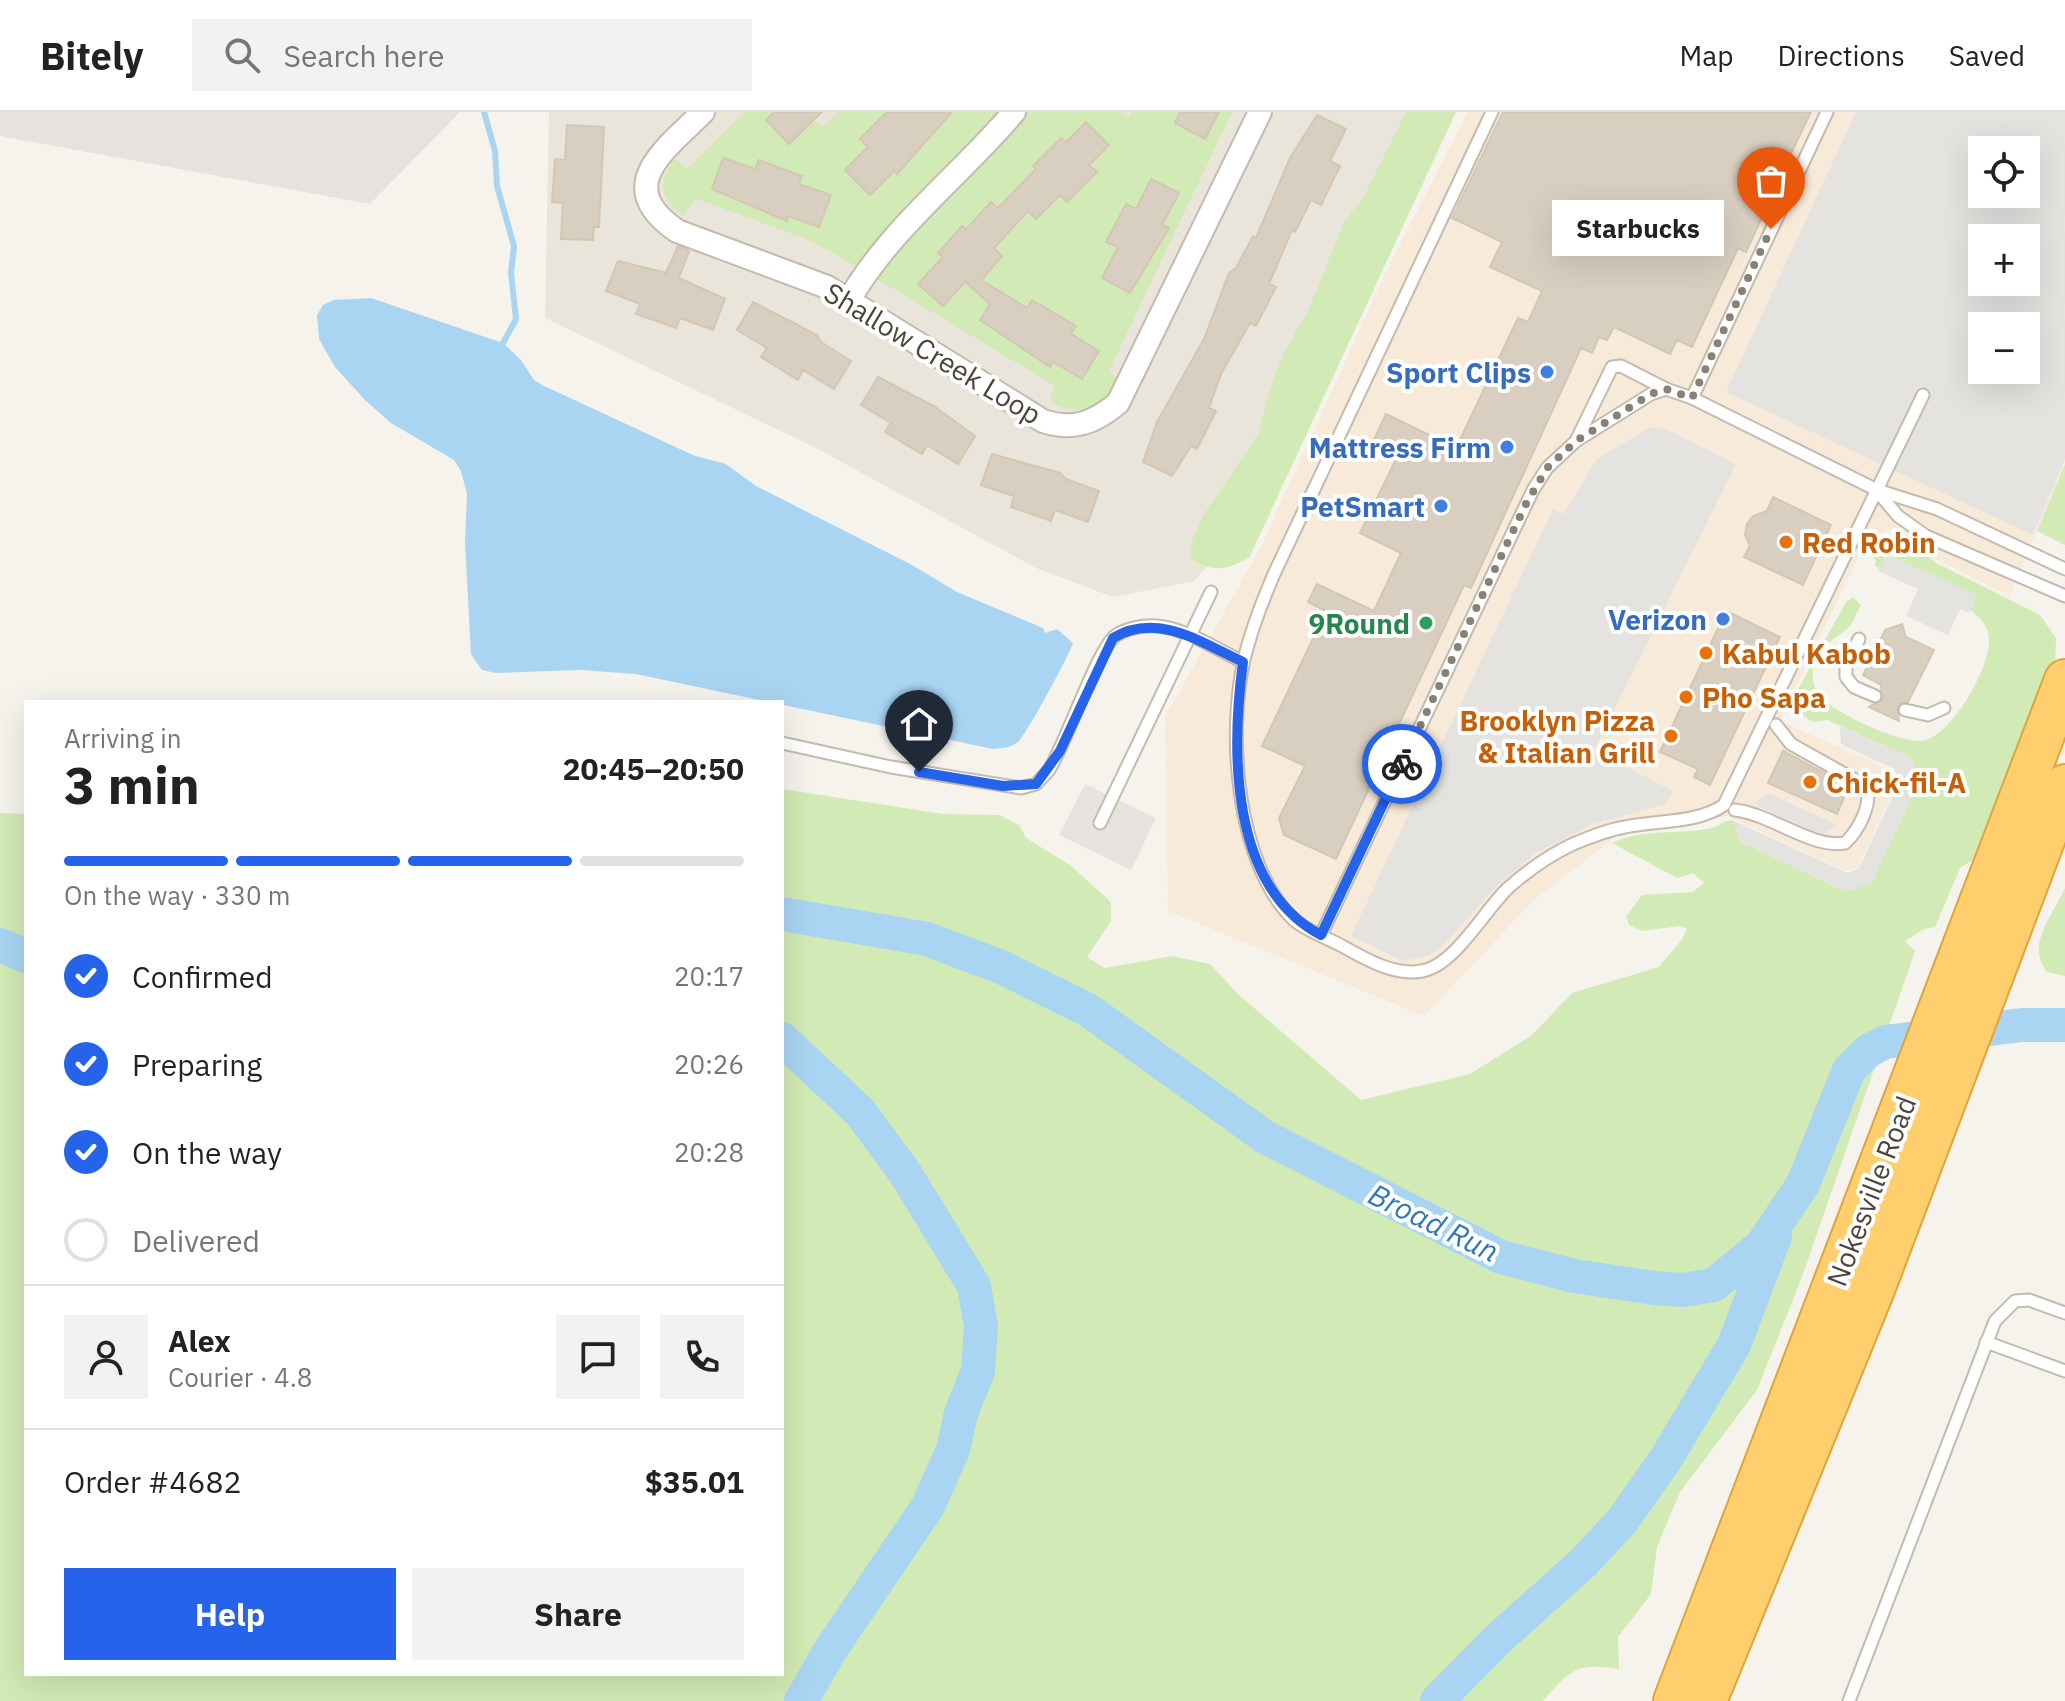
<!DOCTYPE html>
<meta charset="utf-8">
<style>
body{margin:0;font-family:"IBM Plex Sans",sans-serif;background:#f2f2f2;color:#222;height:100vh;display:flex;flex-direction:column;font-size:30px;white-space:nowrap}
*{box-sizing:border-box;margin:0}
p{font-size:26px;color:#767676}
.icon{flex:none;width:44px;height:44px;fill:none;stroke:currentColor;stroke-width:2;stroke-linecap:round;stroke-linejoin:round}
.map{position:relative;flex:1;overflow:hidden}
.side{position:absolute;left:24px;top:588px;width:760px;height:976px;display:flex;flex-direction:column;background:#fff;border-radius:0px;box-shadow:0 8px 32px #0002}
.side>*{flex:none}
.buttons{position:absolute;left:1968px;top:24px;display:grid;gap:16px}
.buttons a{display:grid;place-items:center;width:72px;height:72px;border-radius:0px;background:#fff;box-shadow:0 8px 32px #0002;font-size:40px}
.pin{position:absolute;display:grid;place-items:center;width:68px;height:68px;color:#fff;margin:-82px -34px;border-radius:50% 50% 50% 0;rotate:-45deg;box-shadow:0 0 8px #0007}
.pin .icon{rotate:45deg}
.courier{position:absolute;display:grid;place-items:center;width:80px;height:80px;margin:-40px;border:6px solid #2563eb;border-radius:50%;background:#fff;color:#222;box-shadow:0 2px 10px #0007}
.bubble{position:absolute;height:56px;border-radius:0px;background:#fff;box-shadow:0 8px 32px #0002;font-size:26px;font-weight:800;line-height:56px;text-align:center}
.summary em{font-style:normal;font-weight:800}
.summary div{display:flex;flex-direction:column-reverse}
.summary{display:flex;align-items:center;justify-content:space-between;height:136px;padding:0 40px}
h1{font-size:52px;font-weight:800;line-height:60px}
.bar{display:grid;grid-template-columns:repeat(4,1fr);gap:12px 8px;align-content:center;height:96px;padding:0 40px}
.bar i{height:10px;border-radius:6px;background:#e0e0e0}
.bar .selected{background:#2563eb}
.bar p{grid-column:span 4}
.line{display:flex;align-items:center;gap:20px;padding:0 40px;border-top:2px solid #e0e0e0}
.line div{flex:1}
.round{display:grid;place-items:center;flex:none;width:84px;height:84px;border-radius:0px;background:#f2f2f2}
ol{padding:0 40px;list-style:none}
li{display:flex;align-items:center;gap:24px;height:88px}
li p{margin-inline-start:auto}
li .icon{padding:8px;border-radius:50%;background:#2563eb;color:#fff;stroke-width:4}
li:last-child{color:#767676}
li i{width:44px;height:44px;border:4px solid #e0e0e0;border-radius:50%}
.action{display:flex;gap:16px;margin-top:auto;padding:16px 40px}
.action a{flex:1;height:92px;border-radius:0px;background:#2563eb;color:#fff;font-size:32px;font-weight:800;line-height:92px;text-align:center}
.action a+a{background:#f2f2f2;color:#222}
header{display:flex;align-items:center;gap:48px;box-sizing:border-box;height:112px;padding:0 40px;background:#fff;border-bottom:2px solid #e0e0e0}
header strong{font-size:38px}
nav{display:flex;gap:44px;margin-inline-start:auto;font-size:28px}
.search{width:560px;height:72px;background:#f2f2f2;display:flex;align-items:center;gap:20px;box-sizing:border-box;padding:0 28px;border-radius:0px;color:#767676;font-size:30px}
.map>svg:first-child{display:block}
.residential{fill:#eae5da}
.commercial{fill:#f7ead8;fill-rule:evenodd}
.industrial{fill:#e6e2dd}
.green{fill:#d2eab5;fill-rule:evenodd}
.parking{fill:#e5e3e0;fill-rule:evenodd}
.water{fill:#a9d4f2}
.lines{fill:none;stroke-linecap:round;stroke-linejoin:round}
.stream{stroke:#a9d4f2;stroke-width:6}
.river{stroke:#a9d4f2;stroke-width:34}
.building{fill:#d8cfc1;stroke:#d3c7b4;stroke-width:2}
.lane-casing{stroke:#c2bbae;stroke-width:15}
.street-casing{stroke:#c2bbae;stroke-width:26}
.highway-casing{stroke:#e0a43c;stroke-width:44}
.lane{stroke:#fff;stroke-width:11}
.street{stroke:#fff;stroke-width:22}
.highway{stroke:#ffcf6e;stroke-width:40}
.done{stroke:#878178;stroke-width:8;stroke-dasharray:0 14.4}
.route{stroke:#2563eb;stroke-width:10}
.shop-dot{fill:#3f7fe0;stroke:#fff;stroke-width:3}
.food-dot{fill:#e8710a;stroke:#fff;stroke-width:3}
.leisure-dot{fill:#2e9e5b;stroke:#fff;stroke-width:3}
.labels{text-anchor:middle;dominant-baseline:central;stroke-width:8;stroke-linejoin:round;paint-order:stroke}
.street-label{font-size:28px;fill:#4b4439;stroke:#fff}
.shop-label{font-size:28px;font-weight:bold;fill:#366cbe;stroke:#fff;text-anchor:end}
.food-label{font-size:28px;font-weight:bold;fill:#c56008;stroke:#fff;text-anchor:start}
.leisure-label{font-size:28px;font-weight:bold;fill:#27864d;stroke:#fff;text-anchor:end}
.water-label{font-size:30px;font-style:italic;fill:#2e7ab2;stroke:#fff}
</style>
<header>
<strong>Bitely</strong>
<div class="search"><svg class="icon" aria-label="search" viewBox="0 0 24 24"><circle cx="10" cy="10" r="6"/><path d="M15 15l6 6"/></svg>Search here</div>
<nav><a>Map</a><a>Directions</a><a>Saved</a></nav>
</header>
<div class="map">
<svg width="2065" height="1589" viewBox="0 0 2065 1589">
<rect width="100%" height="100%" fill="#f6f3ec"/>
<path class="residential" d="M549 0H1428L1223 437 1194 469 1113 485 1036 456 814 335 545 206Z"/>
<path class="commercial" d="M1468 0H2065V350L2010 484 1935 447 1898 416 1868 424 1780 609 1893 659 1898 669 1858 755 1847 759 1727 704 1619 722 1533 789 1424 904 1168 799 1165 605 1261 435 1384 164ZM1982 38H2026V82H1982ZM1982 126H2026V170H1982ZM1982 214H2026V258H1982Z"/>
<g class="industrial">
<path d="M0 0H460L370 92 0 24Z"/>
<path d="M1085 672 1156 706 1131 758 1059 723Z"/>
</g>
<g class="green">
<path d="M745 0H773L766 8 789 32 814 8 822 15 838 0H887L860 27 868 35 845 58 870 83 926 31 924 28 945 0H1119L1128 5 1131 0H1180L1175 11 1205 26 1219 0H1232L1109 259 1119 269C1107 295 1080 305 1054 292L1050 286 1055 274 839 144 801 125 695 86 684 104C660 87 657 71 675 47L687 56ZM1086 10 1108 33 1089 53 1096 61 1067 90 1033 54 1061 26 1066 30ZM723 46 755 57 759 48 801 63 799 72 831 84 788 104 786 108 712 77ZM1151 67 1179 81 1162 113 1169 117 1130 181 1102 166 1118 135 1107 129 1126 92 1136 97ZM991 90 1016 112 994 136 1002 144 973 176 965 170 919 172 943 145 939 140ZM998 178 1027 196 1033 188 1075 214 1071 222 1099 240 1082 267 1053 250 1049 255 980 208Z"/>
<path d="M1406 0H1456L1249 446C1224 459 1213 460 1189 446L1193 426 1204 402 1259 321 1268 283 1283 242 1308 199 1343 112 1364 84Z"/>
<path d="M2065 352V433L2037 419Z"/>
<path d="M1893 422 1909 427 1936 451 2040 503 2056 526 2055 551 1972 748 1960 756 1935 815 1924 817 1905 829 1915 839 1802 1165 1757 1278 1680 1380 1657 1435 1651 1482 1618 1525 1619 1557C1576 1550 1570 1558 1543 1589H0V701L26 702V1562H782V677L943 702 999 703 1019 713 1026 726 1070 753 1111 790V809L1087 845 1105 856 1172 844 1210 852 1239 883 1361 988 1470 962 1531 924 1572 881 1659 855C1668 843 1682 831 1687 817L1681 814 1641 819 1629 813 1626 805 1642 783 1693 780 1704 771 1693 761 1677 766 1612 731C1649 715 1676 724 1711 716 1720 714 1724 707 1734 709L1739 729 1846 780 1873 769 1911 646 1828 608 1813 610 1789 594 1846 490 1853 485 1861 493C1857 500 1854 509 1849 515 1834 528 1820 533 1813 555 1811 564 1814 577 1820 584 1834 601 1906 635 1926 628 1953 620 1990 556 1989 528 1989 515 1980 505 1970 498L1976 484 1886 442 1880 456 1875 454 1876 449 1865 435 1881 424Z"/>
<path d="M2065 776V864L2047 860C2025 833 2053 803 2065 776Z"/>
</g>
<g class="parking">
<path d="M1856 0H2065V347L2033 423 1726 280ZM1982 38H2026V82H1982ZM1982 126H2026V170H1982ZM1982 214H2026V258H1982Z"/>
<path d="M1651 315 1668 318 1736 352 1594 638 1673 679 1666 692 1593 712 1537 740 1493 778 1439 838 1428 844 1403 849 1351 824 1553 397 1564 402 1597 347Z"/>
<path d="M1886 442 1977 483 1969 501 1960 497 1948 523 1906 504 1918 477 1878 459Z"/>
<path d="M1840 614 1911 646 1921 666 1873 769 1846 780 1739 729 1734 709 1848 761 1859 756 1900 669 1894 657 1841 632Z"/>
<path d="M1768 681 1837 713 1821 723 1754 692Z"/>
</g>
<path class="water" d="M371 186 503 231 521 248 534 268 542 273 695 344 726 352 756 374 912 453 957 480 1043 516 1045 521 1057 517 1073 531C1070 542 1025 625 1018 630 1010 636 1002 636 993 637L636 562 580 558 496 561 482 558 471 542 465 431 467 382 461 359 454 348 391 311 365 288 335 255 319 227 317 203 323 193 334 188Z"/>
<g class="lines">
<path class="stream" d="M484 0 495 39 497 74 514 134 511 161 516 207 501 235"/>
<g class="river">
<path d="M782 802 927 827 1001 855 1088 898 1265 1025 1501 1145 1574 1164 1654 1176 1682 1178 1714 1173 1762 1133 1803 1072 1849 958 1868 939 1885 930 2022 913H2065"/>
<path d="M0 833 26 844"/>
<path d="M782 927 860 1000 905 1061 974 1174 981 1214 978 1259 961 1301 953 1338 928 1394 831 1537 801 1589"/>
<path d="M1437 1589 1498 1527 1584 1450 1622 1409 1665 1348 1734 1233 1775 1124"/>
</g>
</g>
<g class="building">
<path d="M774 0H822L789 32 766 8Z"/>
<path d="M887 0H952L897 62 894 59 870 83 845 58 868 35 860 27Z"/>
<path d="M1180 0H1219L1205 27 1175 11Z"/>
<path d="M1503 0H1811L1787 50 1781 47 1758 94 1766 97 1746 140 1738 136 1692 235 1677 228 1670 242 1614 215 1607 228 1599 225 1592 241 1581 236 1471 476 1464 473 1336 747 1284 723 1279 706 1305 654 1262 634 1326 499 1308 490 1317 472 1374 499 1401 441 1360 421 1396 347 1370 336 1386 302 1456 336 1518 206 1528 210 1542 179 1490 155 1502 130 1452 106Z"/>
<path d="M1317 3 1346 17 1330 49 1340 54 1321 93 1311 88 1295 120 1292 118 1269 172 1276 175 1256 214 1250 211 1221 262 1209 296 1216 299 1197 337 1191 334 1172 364 1143 350 1157 310 1204 227 1229 161 1236 156 1253 124 1256 126 1290 46Z"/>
<path d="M1086 10 1109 33 1089 53 1097 60 1067 90 1060 83 1036 107 1028 99 994 136 1002 144 981 168 1027 196 1032 188 1076 214 1071 222 1099 239 1082 267 1053 250 1050 255 980 208 990 192 965 170 943 194 918 172 943 145 938 141 962 114 966 117 991 90 998 96 1036 57 1033 54 1061 26 1066 30Z"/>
<path d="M567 13 604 15 599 115H594L593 128 561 127 563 91 552 90 555 47 565 48Z"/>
<path d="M723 46 755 57 759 48 802 64 799 72 831 83 819 115 788 104 787 109 712 77Z"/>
<path d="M1151 67 1179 81 1162 113 1169 116 1130 181 1102 166 1118 135 1106 130 1126 92 1136 97Z"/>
<path d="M678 134 689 139 679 166 725 187 713 218 680 206 676 216 636 202 640 192 606 179 618 149 666 161Z"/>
<path d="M753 190 817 223 821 230 851 249 834 277 803 258 798 268 761 245 767 236 737 218Z"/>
<path d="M878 265 934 294 975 324 958 352 927 333 922 342 885 320 891 311 861 293Z"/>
<path d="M992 342 1060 361 1066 367 1099 379 1088 410 1055 398 1051 409 1011 395 1014 384 981 373Z"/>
<path d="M1773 385 1831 413 1803 473 1744 445 1750 433 1745 423 1747 412 1753 404 1767 399Z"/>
<path d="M1726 499 1780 525 1710 673 1694 665 1698 657 1660 640Z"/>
<path d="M1902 512 1906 525 1934 538 1908 590 1897 595 1899 609 1869 595 1882 588 1881 573 1863 563 1885 518Z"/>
<path d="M1783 639 1849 674 1837 702 1768 671Z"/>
</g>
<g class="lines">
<defs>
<g id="lane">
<path d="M1492 0 1274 462C1262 490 1251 518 1244 548 1227 623 1236 752 1294 808 1307 819 1327 826 1342 834 1365 847 1394 864 1422 859 1454 854 1484 799 1508 776 1527 759 1550 743 1573 732 1590 725 1607 718 1625 715 1658 708 1696 712 1724 693L1923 283"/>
<path d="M1692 286 1827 0"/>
<path d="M1577 327 1612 255 1621 254 1666 277"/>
<path d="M1877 379 1898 404 1926 424 2065 484"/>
<path d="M1859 527 1846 555V565L1854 575 1875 584"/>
<path d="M1905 598 1928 603 1944 596"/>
<path d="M782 631 891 655 1021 676 1036 672 1049 658C1066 631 1097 539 1115 524 1126 516 1144 513 1157 514 1185 516 1218 538 1243 550"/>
<path d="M1735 698C1771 702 1812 737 1845 731 1858 719 1873 692 1866 674L1791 632 1776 613"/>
<path d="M1100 711 1211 480"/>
<path d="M1321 823 1533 378 1547 356 1576 329 1651 282 1666 277 1692 286 1877 378 1937 397 2065 457"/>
<path d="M1986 1230 2065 1259"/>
<path d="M1849 1589 1995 1209 2015 1189 2029 1188 2065 1201"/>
</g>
<g id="street">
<path d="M703 0C664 39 612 74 677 119L827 175 1043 309C1073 319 1094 311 1118 291L1260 0"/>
<path d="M849 188C892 114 960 64 1014 0"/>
</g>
<g id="highway">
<path d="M1674 1589 2065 568"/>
<path d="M1706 1589 1873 1180 2065 673"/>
</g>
</defs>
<use href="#lane" class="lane-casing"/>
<use href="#street" class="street-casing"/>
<use href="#highway" class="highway-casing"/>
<use href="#lane" class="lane"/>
<use href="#street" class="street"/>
<use href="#highway" class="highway"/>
</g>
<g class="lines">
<path class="done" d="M1402 652 1526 392 1547 356 1576 329 1651 282 1666 277 1692 286 1771 117"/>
<path class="route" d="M919 660 1003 674 1036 672 1060 639 1113 526C1157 499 1202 531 1243 550 1231 639 1230 775 1321 823L1402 652"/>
</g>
<g class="shop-dot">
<circle cx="1547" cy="260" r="8"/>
<circle cx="1507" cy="335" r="8"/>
<circle cx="1441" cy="394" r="8"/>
<circle cx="1723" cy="507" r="8"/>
</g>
<g class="food-dot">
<circle cx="1786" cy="430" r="8"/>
<circle cx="1706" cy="541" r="8"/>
<circle cx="1686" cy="585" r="8"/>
<circle cx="1671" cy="624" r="8"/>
<circle cx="1810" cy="670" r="8"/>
</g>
<circle class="leisure-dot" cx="1426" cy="511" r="8"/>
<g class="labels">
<g class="street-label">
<text transform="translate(933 241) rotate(31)">Shallow Creek Loop</text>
<text transform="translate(1871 1079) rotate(-69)">Nokesville Road</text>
</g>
<g class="shop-label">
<text x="1531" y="260">Sport Clips</text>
<text x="1491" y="335">Mattress Firm</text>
<text x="1425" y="394">PetSmart</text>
<text x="1707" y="507">Verizon</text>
</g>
<g class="food-label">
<text x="1802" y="430">Red Robin</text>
<text x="1722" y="541">Kabul Kabob</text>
<text x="1702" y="585">Pho Sapa</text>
<text x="1655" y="608" text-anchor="end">Brooklyn Pizza<tspan x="1655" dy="32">&amp; Italian Grill</tspan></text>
<text x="1826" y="670">Chick-fil-A</text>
</g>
<g class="leisure-label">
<text x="1410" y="511">9Round</text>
</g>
<g class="water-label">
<text transform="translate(1434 1110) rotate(26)">Broad Run</text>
</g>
</g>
</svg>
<div class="buttons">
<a><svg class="icon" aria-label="locate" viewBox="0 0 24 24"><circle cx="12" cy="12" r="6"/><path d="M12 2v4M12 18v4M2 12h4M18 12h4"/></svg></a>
<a>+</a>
<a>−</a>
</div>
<div class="pin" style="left:1771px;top:117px;background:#ea580c"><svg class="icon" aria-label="bag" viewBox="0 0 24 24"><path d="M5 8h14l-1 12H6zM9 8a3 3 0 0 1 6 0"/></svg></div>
<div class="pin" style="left:919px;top:660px;background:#1f2937"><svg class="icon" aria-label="home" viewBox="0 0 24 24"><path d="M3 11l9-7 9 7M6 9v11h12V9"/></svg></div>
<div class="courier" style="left:1402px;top:652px"><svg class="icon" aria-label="bike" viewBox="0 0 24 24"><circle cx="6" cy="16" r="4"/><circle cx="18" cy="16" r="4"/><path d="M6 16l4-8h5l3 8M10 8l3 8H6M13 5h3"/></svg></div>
<div class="bubble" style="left:1552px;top:88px;width:172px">Starbucks</div>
<section class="side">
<div class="summary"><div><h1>3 min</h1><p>Arriving in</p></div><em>20:45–20:50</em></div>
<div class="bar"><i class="selected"></i><i class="selected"></i><i class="selected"></i><i></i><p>On the way · 330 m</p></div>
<ol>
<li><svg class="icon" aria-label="check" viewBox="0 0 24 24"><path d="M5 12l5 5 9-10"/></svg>Confirmed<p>20:17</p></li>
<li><svg class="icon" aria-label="check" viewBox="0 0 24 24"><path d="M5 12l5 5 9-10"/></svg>Preparing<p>20:26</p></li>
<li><svg class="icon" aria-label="check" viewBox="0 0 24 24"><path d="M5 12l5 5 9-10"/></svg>On the way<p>20:28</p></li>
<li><i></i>Delivered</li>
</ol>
<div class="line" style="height:144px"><a class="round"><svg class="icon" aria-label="person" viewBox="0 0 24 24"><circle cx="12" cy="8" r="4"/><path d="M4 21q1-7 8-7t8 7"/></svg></a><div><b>Alex</b><p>Courier · 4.8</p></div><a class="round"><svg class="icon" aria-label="chat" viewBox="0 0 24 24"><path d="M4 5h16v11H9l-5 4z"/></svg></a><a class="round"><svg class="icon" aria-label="phone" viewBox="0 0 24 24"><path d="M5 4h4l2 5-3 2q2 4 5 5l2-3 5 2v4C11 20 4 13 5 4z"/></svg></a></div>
<div class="line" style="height:104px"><div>Order #4682</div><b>$35.01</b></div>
<div class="action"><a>Help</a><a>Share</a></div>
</section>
</div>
